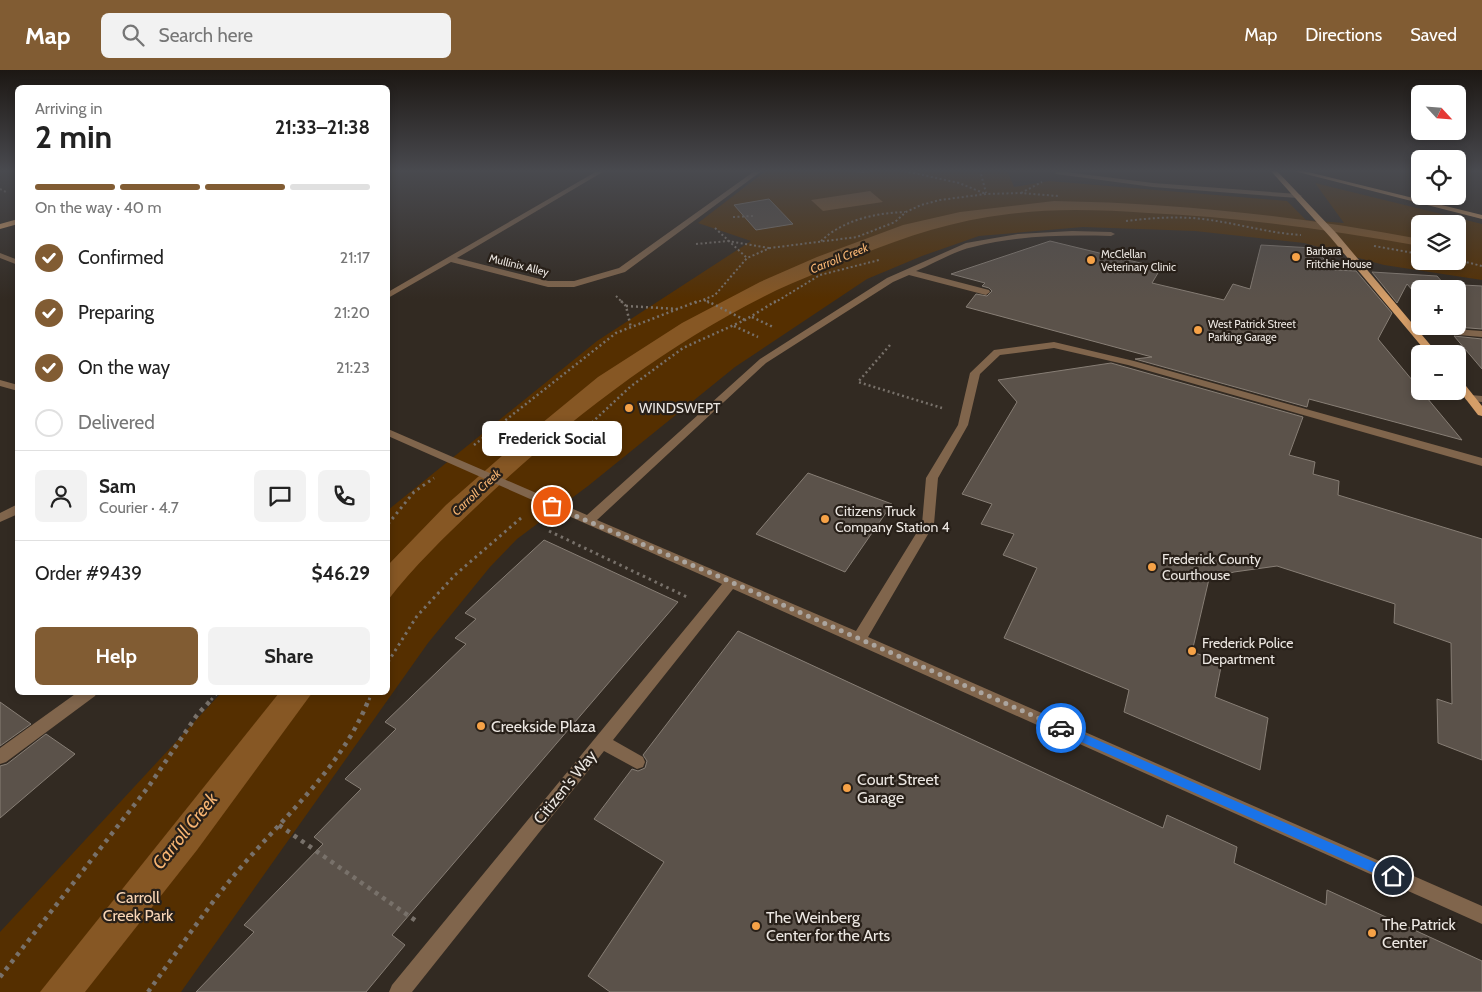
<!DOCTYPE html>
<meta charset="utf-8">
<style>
body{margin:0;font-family:Cabin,sans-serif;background:#f2f2f2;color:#222;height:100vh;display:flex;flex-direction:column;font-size:19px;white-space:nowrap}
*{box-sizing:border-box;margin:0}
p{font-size:16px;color:#767676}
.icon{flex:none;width:28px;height:28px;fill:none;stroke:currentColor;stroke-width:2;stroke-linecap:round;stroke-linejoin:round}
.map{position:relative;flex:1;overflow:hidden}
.sheet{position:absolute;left:15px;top:15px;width:375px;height:610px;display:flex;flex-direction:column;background:#fff;border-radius:8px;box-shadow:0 2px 8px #0003}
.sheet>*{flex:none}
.needle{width:32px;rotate:116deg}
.fabs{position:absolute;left:1411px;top:15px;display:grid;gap:10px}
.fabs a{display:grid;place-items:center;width:55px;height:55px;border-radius:8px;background:#fff;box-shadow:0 2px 8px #0003;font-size:25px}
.pin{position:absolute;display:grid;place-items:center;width:42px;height:42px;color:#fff;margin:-21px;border:2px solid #fff;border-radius:50%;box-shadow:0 1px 5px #0007}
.courier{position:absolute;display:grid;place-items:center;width:50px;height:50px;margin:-25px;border:4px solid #1a73e8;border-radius:50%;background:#fff;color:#222;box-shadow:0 1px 6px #0007}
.bubble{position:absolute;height:35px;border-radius:8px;background:#fff;box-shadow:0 2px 8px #0003;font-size:16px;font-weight:800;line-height:35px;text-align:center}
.summary em{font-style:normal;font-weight:800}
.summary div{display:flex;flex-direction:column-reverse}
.summary{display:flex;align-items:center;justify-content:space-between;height:85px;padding:0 20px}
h1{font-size:32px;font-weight:800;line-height:38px}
.bar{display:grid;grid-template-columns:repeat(4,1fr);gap:8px 5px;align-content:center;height:60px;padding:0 20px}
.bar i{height:6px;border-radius:4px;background:#e0e0e0}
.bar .selected{background:#815c33}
.bar p{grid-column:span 4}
.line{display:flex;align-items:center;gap:12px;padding:0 20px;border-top:1px solid #e0e0e0}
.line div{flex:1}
.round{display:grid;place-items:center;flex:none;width:52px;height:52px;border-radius:8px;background:#f2f2f2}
ol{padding:0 20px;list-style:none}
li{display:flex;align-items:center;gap:15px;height:55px}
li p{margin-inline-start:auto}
li .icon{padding:5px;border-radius:50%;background:#815c33;color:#fff;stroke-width:4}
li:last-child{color:#767676}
li i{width:28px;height:28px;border:2px solid #e0e0e0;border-radius:50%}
.action{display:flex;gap:10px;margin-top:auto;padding:10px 20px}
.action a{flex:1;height:58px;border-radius:8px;background:#815c33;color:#fff;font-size:20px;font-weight:800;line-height:58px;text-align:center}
.action a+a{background:#f2f2f2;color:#222}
header{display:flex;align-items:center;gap:30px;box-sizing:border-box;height:70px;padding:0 25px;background:#815c33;color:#fff}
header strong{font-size:24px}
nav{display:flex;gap:28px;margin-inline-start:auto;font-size:18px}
.search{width:350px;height:45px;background:#f2f2f2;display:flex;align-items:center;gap:12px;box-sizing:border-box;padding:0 18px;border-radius:8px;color:#767676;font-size:19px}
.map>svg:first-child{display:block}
.green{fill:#552f00;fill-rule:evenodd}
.water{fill:#865724}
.building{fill:#5b524a;stroke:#877e75}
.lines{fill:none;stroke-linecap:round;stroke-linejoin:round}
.path-far3{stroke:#78716a;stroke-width:2;stroke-dasharray:2 2.5;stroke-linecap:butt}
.path-far2{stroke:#78716a;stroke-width:2.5;stroke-dasharray:2 3;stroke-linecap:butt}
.path-far1{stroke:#78716a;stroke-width:3;stroke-dasharray:2.5 4;stroke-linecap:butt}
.path{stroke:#78716a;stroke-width:4.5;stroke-dasharray:4 5;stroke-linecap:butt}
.minor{fill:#80654c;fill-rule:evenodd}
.major{fill:#d59e68;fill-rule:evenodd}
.route{fill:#1a73e8}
.done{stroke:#aba59f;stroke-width:5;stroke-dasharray:0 9}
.poi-dot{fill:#f6a247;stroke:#282019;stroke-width:2}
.labels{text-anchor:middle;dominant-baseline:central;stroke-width:4.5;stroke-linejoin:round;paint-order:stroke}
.far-poi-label{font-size:11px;fill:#ece7e2;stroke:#282019;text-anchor:start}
.far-street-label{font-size:11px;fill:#ece7e2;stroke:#282019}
.far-water-label{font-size:12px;font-style:italic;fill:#f8b572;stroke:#282019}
.poi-label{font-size:14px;fill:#ece7e2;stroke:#282019;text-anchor:start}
.near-poi-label{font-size:16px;fill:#ece7e2;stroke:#282019;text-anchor:start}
.near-street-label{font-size:16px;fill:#ece7e2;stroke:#282019}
.near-park-label{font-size:16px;fill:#f9d6b6;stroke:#282019}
.near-water-label{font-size:18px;font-style:italic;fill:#f8b572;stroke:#282019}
</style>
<header>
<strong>Map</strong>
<div class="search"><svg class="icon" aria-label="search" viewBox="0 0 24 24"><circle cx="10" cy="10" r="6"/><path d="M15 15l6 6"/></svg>Search here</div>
<nav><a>Map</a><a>Directions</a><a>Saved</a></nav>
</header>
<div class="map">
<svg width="1482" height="922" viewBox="0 0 1482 922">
<rect width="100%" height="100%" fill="#322a22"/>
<path class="green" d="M767 100H1007L1014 117 1049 111 1287 131 1306 150 1344 153 1315 113 1482 154V210L1384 195 1304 173 1195 161 1083 157 979 166 922 186 867 209 735 297 588 416 517 469 490 497 428 573 181 922H0V862L221 623 388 622V440L597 271 751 171 698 153ZM1420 154H1458V191H1420Z"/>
<g class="water">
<path d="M870 121 883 132 823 141 811 130Z"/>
<path d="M1054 131C1177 133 1298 146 1420 169V176C1330 160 1240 147 1148 143 1102 140 1055 138 1009 144 948 151 892 171 836 195 817 203 796 211 777 220 672 271 578 342 493 421 456 456 419 490 388 530V495L446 435 503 385 598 307 682 253 760 212 817 187 903 155 960 142Z"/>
<path d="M279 623H312L197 780 85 922H40Z"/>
</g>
<g class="building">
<path d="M769 129 793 154 756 160 734 135Z"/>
<path d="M1050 171 1161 198 1152 213 1224 230 1233 214 1250 219 1261 175 1313 178 1335 200 1356 201 1392 243 1378 269 1462 370 1309 329 1307 337 1135 289 1152 287 966 237 976 224 987 226 992 221 989 218 982 216 985 213 951 204Z"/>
<path d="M1372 202 1437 206 1444 214 1482 216V259L1444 256H1458V219H1420V229L1407 214 1397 233Z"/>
<path d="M1454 266 1482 269V299Z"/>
<path d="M1111 293 1303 347 1289 385 1315 392 1313 404 1339 411 1338 425 1482 469V690L1438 673 1437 629 1452 634 1451 573 1394 553 1395 534 1277 496 1234 502 1209 509 1192 582 1222 592 1215 627 1268 648 1260 700 1124 642 1129 620 1004 568 1037 498 1003 485 1014 464 981 454 992 434 962 424 1017 332 998 310Z"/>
<path d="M808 403 892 434 845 502 756 464Z"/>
<path d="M544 470 678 532 392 865 405 875 366 922H196L254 862 244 855 323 774 314 767 361 719 345 709 396 659 385 652 466 574 455 568 476 549 465 543Z"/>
<path d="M738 561 1163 758 1167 745 1237 777 1234 793 1326 835 1327 820 1482 891V922H610L588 906 664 792 594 749 632 699 638 701 645 698 647 691 643 685Z"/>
<path d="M0 632 31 654 0 676Z"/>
<path d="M46 664 75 684 0 748V696L7 694Z"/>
</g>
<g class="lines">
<g class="path-far3">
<path d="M844 100 865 102 872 100"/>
<path d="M900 100 959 113 986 124"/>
<path d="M980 100 986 123"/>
<path d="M0 119 6 122"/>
<path d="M1021 123 1042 112"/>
<path d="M733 147 753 146"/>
<path d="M1126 151C1151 148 1177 146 1203 149 1236 153 1268 163 1301 165"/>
<path d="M715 158 747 188"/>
<path d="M821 171C843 150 875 143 905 142"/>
<path d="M696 174 728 171 769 178"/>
<path d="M1374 176 1420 184"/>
<path d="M1458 190 1482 196"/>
<path d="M616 226 623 233"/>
<path d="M704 230 709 233"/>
<path d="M695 233 715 225 747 188 770 178 857 167 895 152 906 142 921 135 940 130 986 124 1020 123 1058 126"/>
<path d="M774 233 820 205 879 190"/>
</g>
<g class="path-far2">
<path d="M621 231 626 236 631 258"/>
<path d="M707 231 745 250"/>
<path d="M626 236 678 239"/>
<path d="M752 247 773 257"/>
<path d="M734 256 758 267"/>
<path d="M890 275 858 312 942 338"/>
<path d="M570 373 630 317 683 278 745 250 776 231"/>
<path d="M474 375 616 263 698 231"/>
</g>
<g class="path-far1">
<path d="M388 454 414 422 434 408"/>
<path d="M549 461 687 527"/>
<path d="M388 592 417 546 455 505 521 448"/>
<path d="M211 630 218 622"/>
<path d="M369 630 372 622"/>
</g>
<g class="path">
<path d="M279 755 419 853"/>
<path d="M0 907 149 716 197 645 212 629"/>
<path d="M148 922C177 882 205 840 236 803 284 746 341 699 369 629"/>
</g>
<g class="minor">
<path d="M599 100H606L457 188 548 211H574L619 198 756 100H763L625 202 574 217H548L451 192 388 228V222Z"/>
<path d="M1058 101 1153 113 1298 124 1302 126 1298 128 1153 117 1056 104 1055 103Z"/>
<path d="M1417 122H1420V126H1422L1418 132H1412L1411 130Z"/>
<path d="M1072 161 1111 162 1115 164 1111 166C1065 165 1018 165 973 177 954 181 935 193 916 201L989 220 990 222 986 225 909 205 893 212 766 293 597 450 856 561 922 454 926 408 958 355 970 303 994 280 1054 272 1134 291 1482 388V396L1128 295 1054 278 1000 285 980 304 968 355 938 408 934 454 868 567 1482 836V854L733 519 613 670 643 687 645 692 643 697 637 699 604 681 412 922H389L392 915 722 514 388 366V359L587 445 760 289 887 208 966 173 1018 164Z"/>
<path d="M0 183 18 190V195L0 188Z"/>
<path d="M1413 256 1482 261V267L1410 261 1408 259Z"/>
<path d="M0 310 18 315V321L0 316Z"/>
<path d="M1470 325 1482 326V332L1466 330 1465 328Z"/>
<path d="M18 434V444L0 452V443Z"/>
<path d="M78 622H97L95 626 6 692 0 694V678Z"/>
</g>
<g class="major">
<path d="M1270 100H1276L1337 164 1438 284H1428L1331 168Z"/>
<path d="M1290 100H1300L1482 145V149Z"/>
<path d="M18 149V154L0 159V154Z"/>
<path d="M1458 310 1462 311 1482 336V346L1478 345 1458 319Z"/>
</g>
</g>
<linearGradient id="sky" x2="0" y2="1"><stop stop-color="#1c1713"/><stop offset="0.44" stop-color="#494a4f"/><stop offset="1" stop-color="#494a4f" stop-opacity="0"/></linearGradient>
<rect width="1482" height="229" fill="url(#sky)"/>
<path class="route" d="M1061 654 1397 802 1399 806 1397 810 1393 812 1389 810 1057 661 1056 658Z"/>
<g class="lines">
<path class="done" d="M552 436 713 504 1061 658"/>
</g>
<g class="poi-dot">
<circle cx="1296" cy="187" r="5"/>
<circle cx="1091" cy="190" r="5"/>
<circle cx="1198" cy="260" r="5"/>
<circle cx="629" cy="338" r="5"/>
<circle cx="825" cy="449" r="5"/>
<circle cx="1152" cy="497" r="5"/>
<circle cx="1192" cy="581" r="5"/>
<circle cx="481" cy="656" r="5"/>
<circle cx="847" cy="718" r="5"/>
<circle cx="756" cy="856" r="5"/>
<circle cx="1372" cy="863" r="5"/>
</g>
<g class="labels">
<g class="far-poi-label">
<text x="1306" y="181">Barbara<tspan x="1306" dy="13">Fritchie House</tspan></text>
<text x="1101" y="184">McClellan<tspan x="1101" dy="13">Veterinary Clinic</tspan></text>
<text x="1208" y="254">West Patrick Street<tspan x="1208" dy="13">Parking Garage</tspan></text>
</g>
<g class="far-street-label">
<text transform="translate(519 195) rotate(14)">Mullinix Alley</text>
</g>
<g class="far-water-label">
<text transform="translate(839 188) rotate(-22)">Carroll Creek</text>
<text transform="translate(476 422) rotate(-43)">Carroll Creek</text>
</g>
<g class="poi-label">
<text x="639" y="338">WINDSWEPT</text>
<text x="835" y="441">Citizens Truck<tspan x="835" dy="16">Company Station 4</tspan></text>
<text x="1162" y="489">Frederick County<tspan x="1162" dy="16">Courthouse</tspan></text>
<text x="1202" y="573">Frederick Police<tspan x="1202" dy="16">Department</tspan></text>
</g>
<g class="near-poi-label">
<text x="491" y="656">Creekside Plaza</text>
<text x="857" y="709">Court Street<tspan x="857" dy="18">Garage</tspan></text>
<text x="766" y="847">The Weinberg<tspan x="766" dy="18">Center for the Arts</tspan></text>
<text x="1382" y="854">The Patrick<tspan x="1382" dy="18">Center</tspan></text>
</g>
<g class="near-street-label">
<text transform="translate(565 717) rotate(-51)">Citizen's Way</text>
</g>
<g class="near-park-label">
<text x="138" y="827">Carroll<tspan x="138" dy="18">Creek Park</tspan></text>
</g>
<g class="near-water-label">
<text transform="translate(185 761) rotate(-51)">Carroll Creek</text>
</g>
</g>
</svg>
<div class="fabs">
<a><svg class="needle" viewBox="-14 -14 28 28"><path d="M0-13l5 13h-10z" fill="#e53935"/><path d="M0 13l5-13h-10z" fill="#767676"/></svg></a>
<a><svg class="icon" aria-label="locate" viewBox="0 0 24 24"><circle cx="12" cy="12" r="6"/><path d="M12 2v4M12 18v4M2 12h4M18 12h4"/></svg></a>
<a><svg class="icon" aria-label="layers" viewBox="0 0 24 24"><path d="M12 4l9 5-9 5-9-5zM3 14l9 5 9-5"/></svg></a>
<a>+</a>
<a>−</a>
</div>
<div class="pin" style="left:552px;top:436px;background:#ea580c"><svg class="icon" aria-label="bag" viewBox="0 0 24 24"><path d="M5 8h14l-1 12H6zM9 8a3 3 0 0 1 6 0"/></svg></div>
<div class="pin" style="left:1393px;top:806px;background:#1f2937"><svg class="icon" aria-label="home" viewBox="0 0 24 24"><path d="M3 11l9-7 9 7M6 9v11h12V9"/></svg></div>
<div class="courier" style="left:1061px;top:658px"><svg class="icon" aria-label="car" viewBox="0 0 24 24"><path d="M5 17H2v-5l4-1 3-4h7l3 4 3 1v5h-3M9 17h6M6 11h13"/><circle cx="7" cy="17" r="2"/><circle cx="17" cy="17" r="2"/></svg></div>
<div class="bubble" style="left:482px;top:351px;width:140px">Frederick Social</div>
<section class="sheet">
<div class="summary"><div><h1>2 min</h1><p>Arriving in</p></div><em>21:33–21:38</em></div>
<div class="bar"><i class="selected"></i><i class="selected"></i><i class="selected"></i><i></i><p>On the way · 40 m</p></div>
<ol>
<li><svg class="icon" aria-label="check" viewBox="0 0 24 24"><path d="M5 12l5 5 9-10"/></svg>Confirmed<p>21:17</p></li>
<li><svg class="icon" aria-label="check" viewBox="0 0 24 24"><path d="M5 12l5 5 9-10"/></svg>Preparing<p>21:20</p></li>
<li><svg class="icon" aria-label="check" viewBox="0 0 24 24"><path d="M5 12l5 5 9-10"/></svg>On the way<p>21:23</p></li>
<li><i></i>Delivered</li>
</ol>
<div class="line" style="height:90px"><a class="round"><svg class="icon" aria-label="person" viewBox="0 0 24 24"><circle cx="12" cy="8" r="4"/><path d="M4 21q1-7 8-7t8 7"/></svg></a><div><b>Sam</b><p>Courier · 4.7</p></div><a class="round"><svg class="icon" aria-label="chat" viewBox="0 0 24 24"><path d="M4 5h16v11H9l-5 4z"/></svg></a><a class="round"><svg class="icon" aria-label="phone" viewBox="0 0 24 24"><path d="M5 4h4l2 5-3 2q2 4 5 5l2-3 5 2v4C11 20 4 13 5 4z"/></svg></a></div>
<div class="line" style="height:65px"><div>Order #9439</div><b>$46.29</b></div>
<div class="action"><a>Help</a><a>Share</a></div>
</section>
</div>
